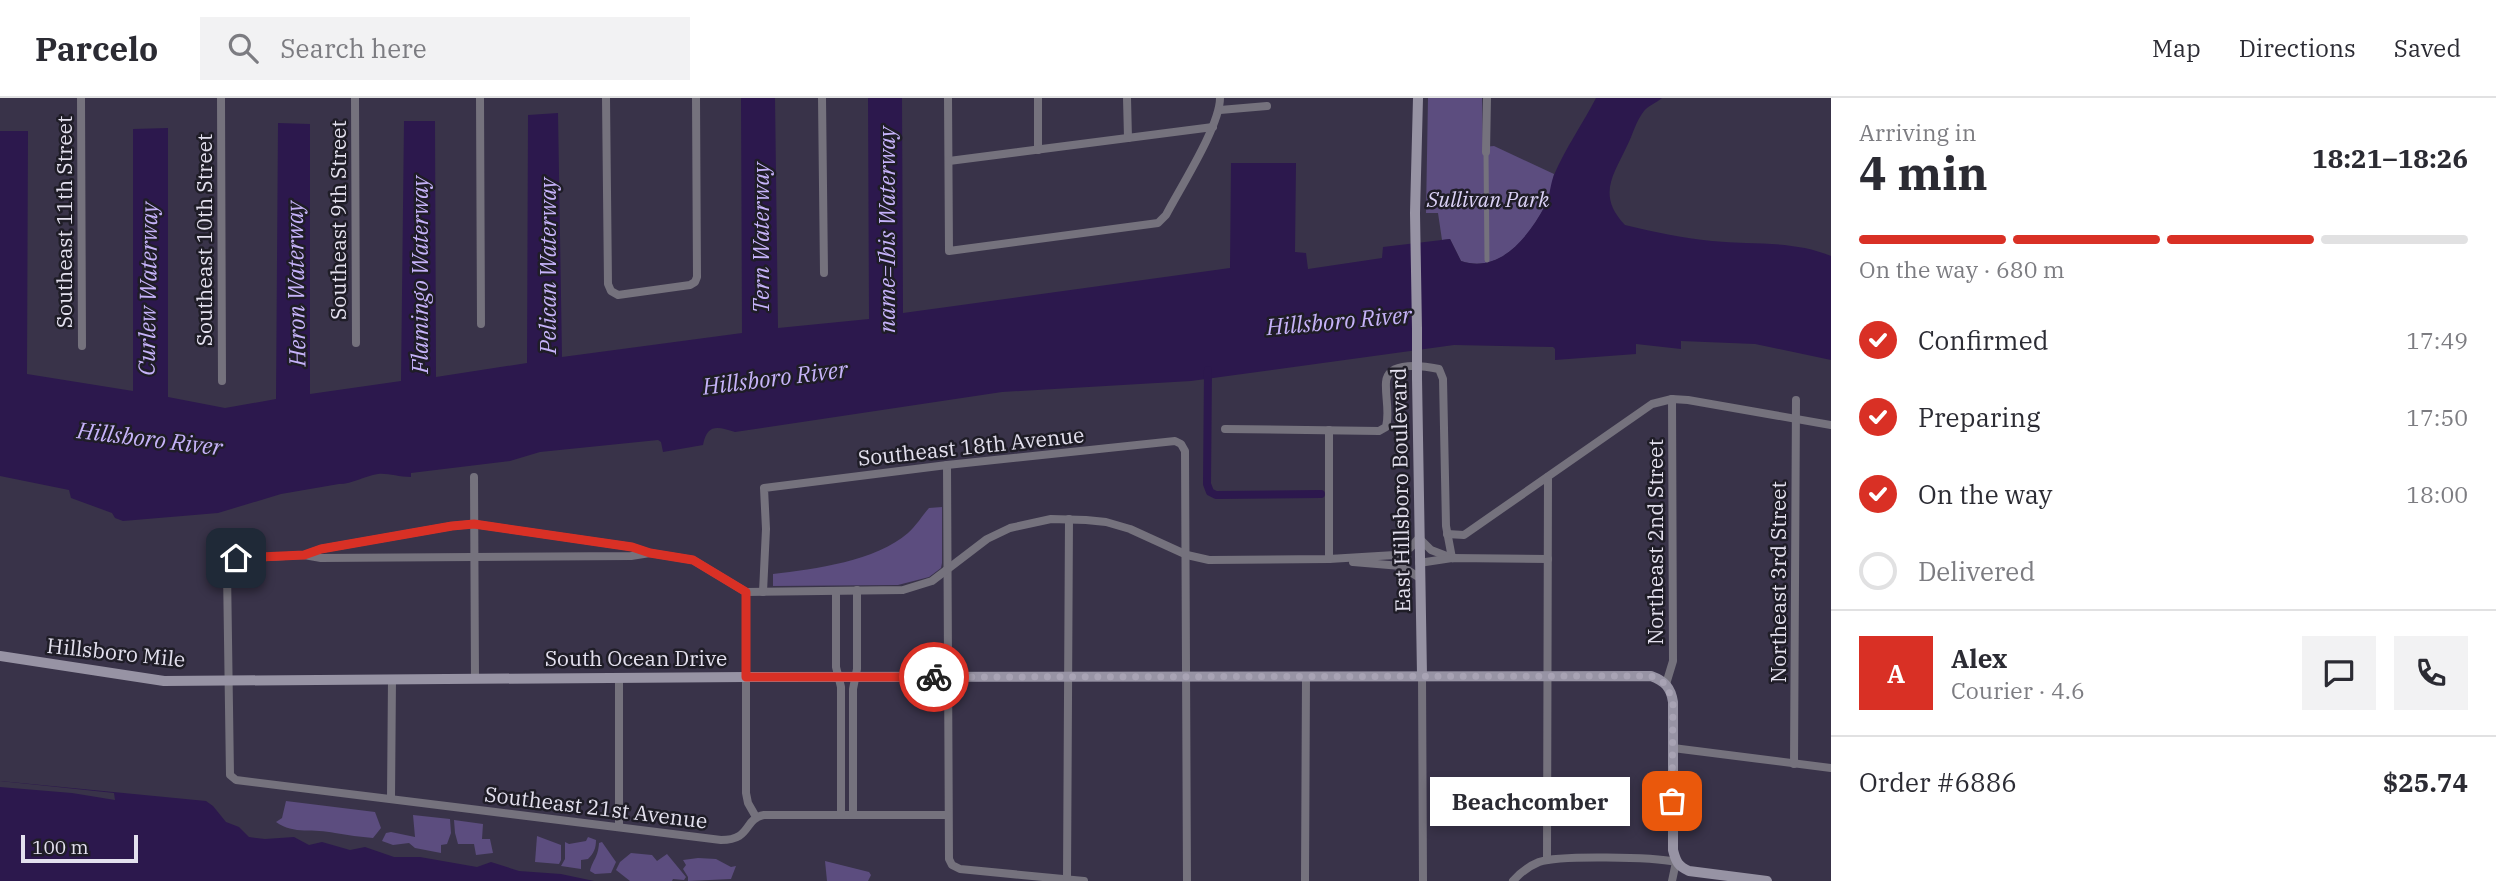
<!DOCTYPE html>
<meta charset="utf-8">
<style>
body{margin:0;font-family:"IBM Plex Serif",serif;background:#f2f2f3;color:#2b2b33;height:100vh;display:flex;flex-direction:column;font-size:26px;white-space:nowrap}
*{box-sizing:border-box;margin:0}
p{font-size:23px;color:#7c7c81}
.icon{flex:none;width:38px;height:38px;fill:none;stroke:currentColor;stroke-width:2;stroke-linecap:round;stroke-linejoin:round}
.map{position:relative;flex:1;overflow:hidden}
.sheet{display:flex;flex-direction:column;background:#fff;width:665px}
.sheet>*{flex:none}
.scale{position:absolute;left:21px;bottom:18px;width:117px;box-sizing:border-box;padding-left:7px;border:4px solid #e3e0ee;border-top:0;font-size:19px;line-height:24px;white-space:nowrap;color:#e3e0ee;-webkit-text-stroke:5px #1f1d27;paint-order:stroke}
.pin{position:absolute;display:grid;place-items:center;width:60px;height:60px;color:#fff;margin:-30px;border-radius:14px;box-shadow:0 4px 10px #0006}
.courier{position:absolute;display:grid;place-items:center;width:70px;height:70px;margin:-35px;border:5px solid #d93025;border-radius:50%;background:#fff;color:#222;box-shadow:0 2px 9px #0007}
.bubble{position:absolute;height:49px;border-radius:0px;background:#fff;box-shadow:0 4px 10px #0003;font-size:23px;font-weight:700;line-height:49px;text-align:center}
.overview em{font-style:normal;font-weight:700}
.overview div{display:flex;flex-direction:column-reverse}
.overview{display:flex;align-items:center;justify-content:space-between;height:119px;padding:0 28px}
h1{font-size:46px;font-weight:700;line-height:52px}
.bar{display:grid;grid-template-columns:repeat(4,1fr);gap:10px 7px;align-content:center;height:84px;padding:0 28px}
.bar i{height:9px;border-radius:5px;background:#e1e1e2}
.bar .selected{background:#d93025}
.bar p{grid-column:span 4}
.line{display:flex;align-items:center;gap:18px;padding:0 28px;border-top:2px solid #e1e1e2}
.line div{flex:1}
.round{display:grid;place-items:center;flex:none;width:74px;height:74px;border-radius:0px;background:#f2f2f3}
ol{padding:0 28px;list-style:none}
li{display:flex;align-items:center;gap:21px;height:77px}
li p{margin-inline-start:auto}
li .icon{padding:7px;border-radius:50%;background:#d93025;color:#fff;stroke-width:4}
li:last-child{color:#7c7c81}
li i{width:38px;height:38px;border:4px solid #e1e1e2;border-radius:50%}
header{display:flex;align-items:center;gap:42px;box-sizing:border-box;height:98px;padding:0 35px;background:#fff;border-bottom:2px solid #e1e1e2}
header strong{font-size:33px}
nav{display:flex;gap:38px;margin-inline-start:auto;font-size:24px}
.search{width:490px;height:63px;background:#f2f2f3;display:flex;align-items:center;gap:18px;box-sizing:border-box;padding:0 24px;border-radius:0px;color:#7c7c81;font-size:26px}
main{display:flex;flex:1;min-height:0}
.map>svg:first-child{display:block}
.green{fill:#5c4d7f}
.water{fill:#2c184d}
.pier{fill:#393349}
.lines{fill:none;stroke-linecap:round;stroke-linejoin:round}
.canal{stroke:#2c184d;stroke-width:8}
.pedestrian{stroke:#75727d;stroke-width:5}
.minor{stroke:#75727d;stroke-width:8}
.secondary{stroke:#9793a4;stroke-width:10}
.secondary-bridge{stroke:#9793a4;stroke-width:10}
.done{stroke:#a8a3b4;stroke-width:7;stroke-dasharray:0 12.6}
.route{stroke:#d93025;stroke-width:9}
.labels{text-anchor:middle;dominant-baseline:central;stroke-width:5;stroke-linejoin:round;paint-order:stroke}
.park-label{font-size:21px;font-style:italic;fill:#dcd3f7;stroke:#1f1d27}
.street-label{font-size:21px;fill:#e3e0ee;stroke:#1f1d27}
.water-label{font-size:23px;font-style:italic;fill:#c6b3f9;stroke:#1f1d27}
</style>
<header>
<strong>Parcelo</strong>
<div class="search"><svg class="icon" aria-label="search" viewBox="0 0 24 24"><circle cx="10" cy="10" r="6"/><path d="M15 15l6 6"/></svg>Search here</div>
<nav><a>Map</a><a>Directions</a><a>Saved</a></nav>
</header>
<main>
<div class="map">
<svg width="1831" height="783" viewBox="0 0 1831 783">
<rect width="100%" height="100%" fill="#393349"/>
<g class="green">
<path d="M1428 0H1482L1483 49 1494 48 1554 76C1552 87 1550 99 1545 108 1529 139 1500 176 1461 163L1450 141 1442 142 1438 115H1426Z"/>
<path d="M942 409V465L941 470 929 479 898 487 773 488V476C815 471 876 463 908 435 916 428 922 418 929 410Z"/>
<path d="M286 703 375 714 381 730 373 740C360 739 348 737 335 735 314 730 294 737 276 724L282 720Z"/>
<path d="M413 717 450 721 451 735 447 746 441 747V755L415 750 409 745 393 747 382 743 386 735 391 734 415 739Z"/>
<path d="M454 722 483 726 482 741H490L493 755 476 757 474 746H458L455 735Z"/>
<path d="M537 738 561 747V762L559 766 535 764Z"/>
<path d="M588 739 596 742C596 750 594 755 588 761L581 762V771L561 768 565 761V744L569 746 586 743Z"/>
<path d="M602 744 616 764 611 775 595 776 590 773C593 761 598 760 599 745Z"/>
<path d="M631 755 652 757 657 763 667 756 686 779 684 782 673 781 672 783H630L616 772 620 764Z"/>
<path d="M698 760 716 761 731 769 736 768 731 781 688 783V779L683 771 686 767 683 762Z"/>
<path d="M825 763 869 774 871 777 868 783H827Z"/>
</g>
<g class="water">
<path d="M741 0H775L778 230 869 221 868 0H902L903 215 1230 170 1231 65H1296L1295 154 1306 155 1308 171 1382 160 1383 149 1450 141 1461 163C1500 176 1528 139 1545 108 1550 99 1550 87 1554 77 1565 51 1583 25 1596 0H1662C1656 5 1648 8 1644 13 1636 23 1633 36 1627 48 1613 78 1597 97 1625 127 1653 134 1683 140 1712 143 1752 147 1793 142 1831 158V262L1755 246 1681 243V251L1636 246V256L1555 262V251L1553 249 1454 247 1191 283 1002 294 735 334C717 328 707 326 703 347L663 354 661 344 658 342 540 354 510 363 411 375V379C398 379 388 375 378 376 364 378 353 386 339 386L281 396 218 415 123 423 115 420 112 415 71 400 69 392 0 378V33H28L27 276 133 293V31L168 30V299L225 310 276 301 278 25 310 26V296L401 283 404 23H435L436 279 527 265 528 17 558 15 562 259 742 235Z"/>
<path d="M0 683 206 703 213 708 226 724 239 729 249 739 265 741 294 739 309 747 322 744 350 752 365 749 394 759H420L477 769 491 764 519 773 561 776 594 783H0Z"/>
</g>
<path class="pier" d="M0 683 114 695 115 702 72 695 0 689Z"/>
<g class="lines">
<path class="canal" d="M1208 272 1207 386 1210 394 1216 397 1321 396"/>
<path class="pedestrian" d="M1486 54 1487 162"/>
<g class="minor">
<path d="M81 0 82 248"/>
<path d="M221 0 222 283"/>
<path d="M355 0 356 245"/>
<path d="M480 0 481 226"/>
<path d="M606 0 608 186 611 193 618 197 690 187 695 184 697 179 696 0"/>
<path d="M822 0 824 175"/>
<path d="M948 0 949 153 1158 125 1166 117C1180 90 1220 28 1220 0"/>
<path d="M1038 0V52"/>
<path d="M1127 0 1128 40"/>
<path d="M1220 12 1267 8"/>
<path d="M1486 54 1487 0"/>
<path d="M949 63 1213 29"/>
<path d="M1225 331 1379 333 1386 329C1390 314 1385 299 1386 284 1388 262 1425 268 1439 271L1443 281 1446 428 1452 460"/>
<path d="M947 367 949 761 952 767 960 771 1084 783"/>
<path d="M474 379 475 580"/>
<path d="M1447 436 1464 437 1652 306 1672 301 1688 302 1831 327"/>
<path d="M650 455 631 458 321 460 304 457 233 461 227 473 230 677 236 682 721 742C752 742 743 721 764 717H948"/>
<path d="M307 456 321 451 452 428 474 426 632 449 650 455 693 462 746 494 903 492 932 483 987 441 1010 430 1051 421 1086 422 1106 424 1130 431 1187 457 1209 462 1329 461 1395 457 1410 450 1419 440 1431 452 1452 460"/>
<path d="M1329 461V332"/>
<path d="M1353 464 1401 468 1420 480"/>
<path d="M1419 465 1452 460 1548 461"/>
<path d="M836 493V569L841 589V717"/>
<path d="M746 494V695L748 705 756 719"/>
<path d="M763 494 766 431 764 390 947 367 1175 343 1181 346 1185 353 1187 783"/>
<path d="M1422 577 1423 783"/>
<path d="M619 579V729"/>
<path d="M1666 586 1673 563 1672 301"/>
<path d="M1673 650 1831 670"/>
<path d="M1794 666 1796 302"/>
<path d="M391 700 392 581"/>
<path d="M853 717V591L857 571V492"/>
<path d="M1547 762 1548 379"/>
<path d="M1067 781 1069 421"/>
<path d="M1305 783 1306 579"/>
<path d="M1513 783C1520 775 1529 768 1539 764 1558 757 1654 759 1676 764L1672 783"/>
</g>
<g class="secondary">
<path d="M1417 231 1415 115 1418 0"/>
<path d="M1417 280 1422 577"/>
<path d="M0 558 164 583 746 579 1651 578C1665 583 1671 590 1673 604V752C1676 764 1678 768 1689 773L1767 783"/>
</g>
<path class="secondary-bridge" d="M1417 231V280"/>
</g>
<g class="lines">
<path class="done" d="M934 579 1651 578 1666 586 1673 604 1672 703"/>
<path class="route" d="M236 460 304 457 321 451 452 428 474 426 632 449 650 455 693 462 746 494V579H934"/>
</g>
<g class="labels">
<g class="park-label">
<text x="1488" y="101">Sullivan Park</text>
</g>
<g class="street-label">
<text transform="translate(338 122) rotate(-90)">Southeast 9th Street</text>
<text transform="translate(64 124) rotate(-90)">Southeast 11th Street</text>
<text transform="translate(204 142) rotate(-90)">Southeast 10th Street</text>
<text transform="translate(971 348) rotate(-6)">Southeast 18th Avenue</text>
<text transform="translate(1400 392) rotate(-91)">East Hillsboro Boulevard</text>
<text transform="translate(1655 444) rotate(-90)">Northeast 2nd Street</text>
<text transform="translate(1778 484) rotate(-90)">Northeast 3rd Street</text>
<text transform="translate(116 554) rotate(6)">Hillsboro Mile</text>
<text x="636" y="560">South Ocean Drive</text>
<text transform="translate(596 709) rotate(7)">Southeast 21st Avenue</text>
</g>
<g class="water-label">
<text transform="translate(886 132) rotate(-90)">name=Ibis Waterway</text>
<text transform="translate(760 140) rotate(-90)">Tern Waterway</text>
<text transform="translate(547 168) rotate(-90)">Pelican Waterway</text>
<text transform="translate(419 177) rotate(-90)">Flamingo Waterway</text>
<text transform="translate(295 186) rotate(-91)">Heron Waterway</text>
<text transform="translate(147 191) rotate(-89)">Curlew Waterway</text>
<text transform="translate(1339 222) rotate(-5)">Hillsboro River</text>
<text transform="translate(775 279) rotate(-7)">Hillsboro River</text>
<text transform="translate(150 340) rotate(7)">Hillsboro River</text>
</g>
</g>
</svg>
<div class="scale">100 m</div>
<div class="pin" style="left:1672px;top:703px;background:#ea580c"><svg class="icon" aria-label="bag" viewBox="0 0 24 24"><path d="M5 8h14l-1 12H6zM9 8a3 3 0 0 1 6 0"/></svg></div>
<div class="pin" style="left:236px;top:460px;background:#1f2937"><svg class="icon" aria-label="home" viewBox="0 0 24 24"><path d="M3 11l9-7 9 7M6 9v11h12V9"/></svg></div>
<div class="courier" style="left:934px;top:579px"><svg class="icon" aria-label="bike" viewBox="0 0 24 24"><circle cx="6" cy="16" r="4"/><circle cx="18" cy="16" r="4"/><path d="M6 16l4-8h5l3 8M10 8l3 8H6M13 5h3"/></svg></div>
<div class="bubble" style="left:1430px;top:679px;width:200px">Beachcomber</div>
</div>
<section class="sheet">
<div class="overview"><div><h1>4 min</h1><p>Arriving in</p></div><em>18:21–18:26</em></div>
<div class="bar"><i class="selected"></i><i class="selected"></i><i class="selected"></i><i></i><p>On the way · 680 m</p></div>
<ol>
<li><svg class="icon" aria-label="check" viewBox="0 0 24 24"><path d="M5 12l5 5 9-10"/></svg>Confirmed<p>17:49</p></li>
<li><svg class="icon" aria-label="check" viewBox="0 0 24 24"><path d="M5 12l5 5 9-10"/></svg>Preparing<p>17:50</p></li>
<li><svg class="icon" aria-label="check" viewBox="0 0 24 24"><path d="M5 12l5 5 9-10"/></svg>On the way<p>18:00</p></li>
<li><i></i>Delivered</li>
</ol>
<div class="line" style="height:126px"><b class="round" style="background:#d93025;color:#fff">A</b><div><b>Alex</b><p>Courier · 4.6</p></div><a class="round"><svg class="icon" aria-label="chat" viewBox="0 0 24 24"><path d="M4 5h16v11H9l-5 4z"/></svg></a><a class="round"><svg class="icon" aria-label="phone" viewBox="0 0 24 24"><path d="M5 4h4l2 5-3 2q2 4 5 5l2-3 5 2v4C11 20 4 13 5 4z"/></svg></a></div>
<div class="line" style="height:91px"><div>Order #6886</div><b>$25.74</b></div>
</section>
</main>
